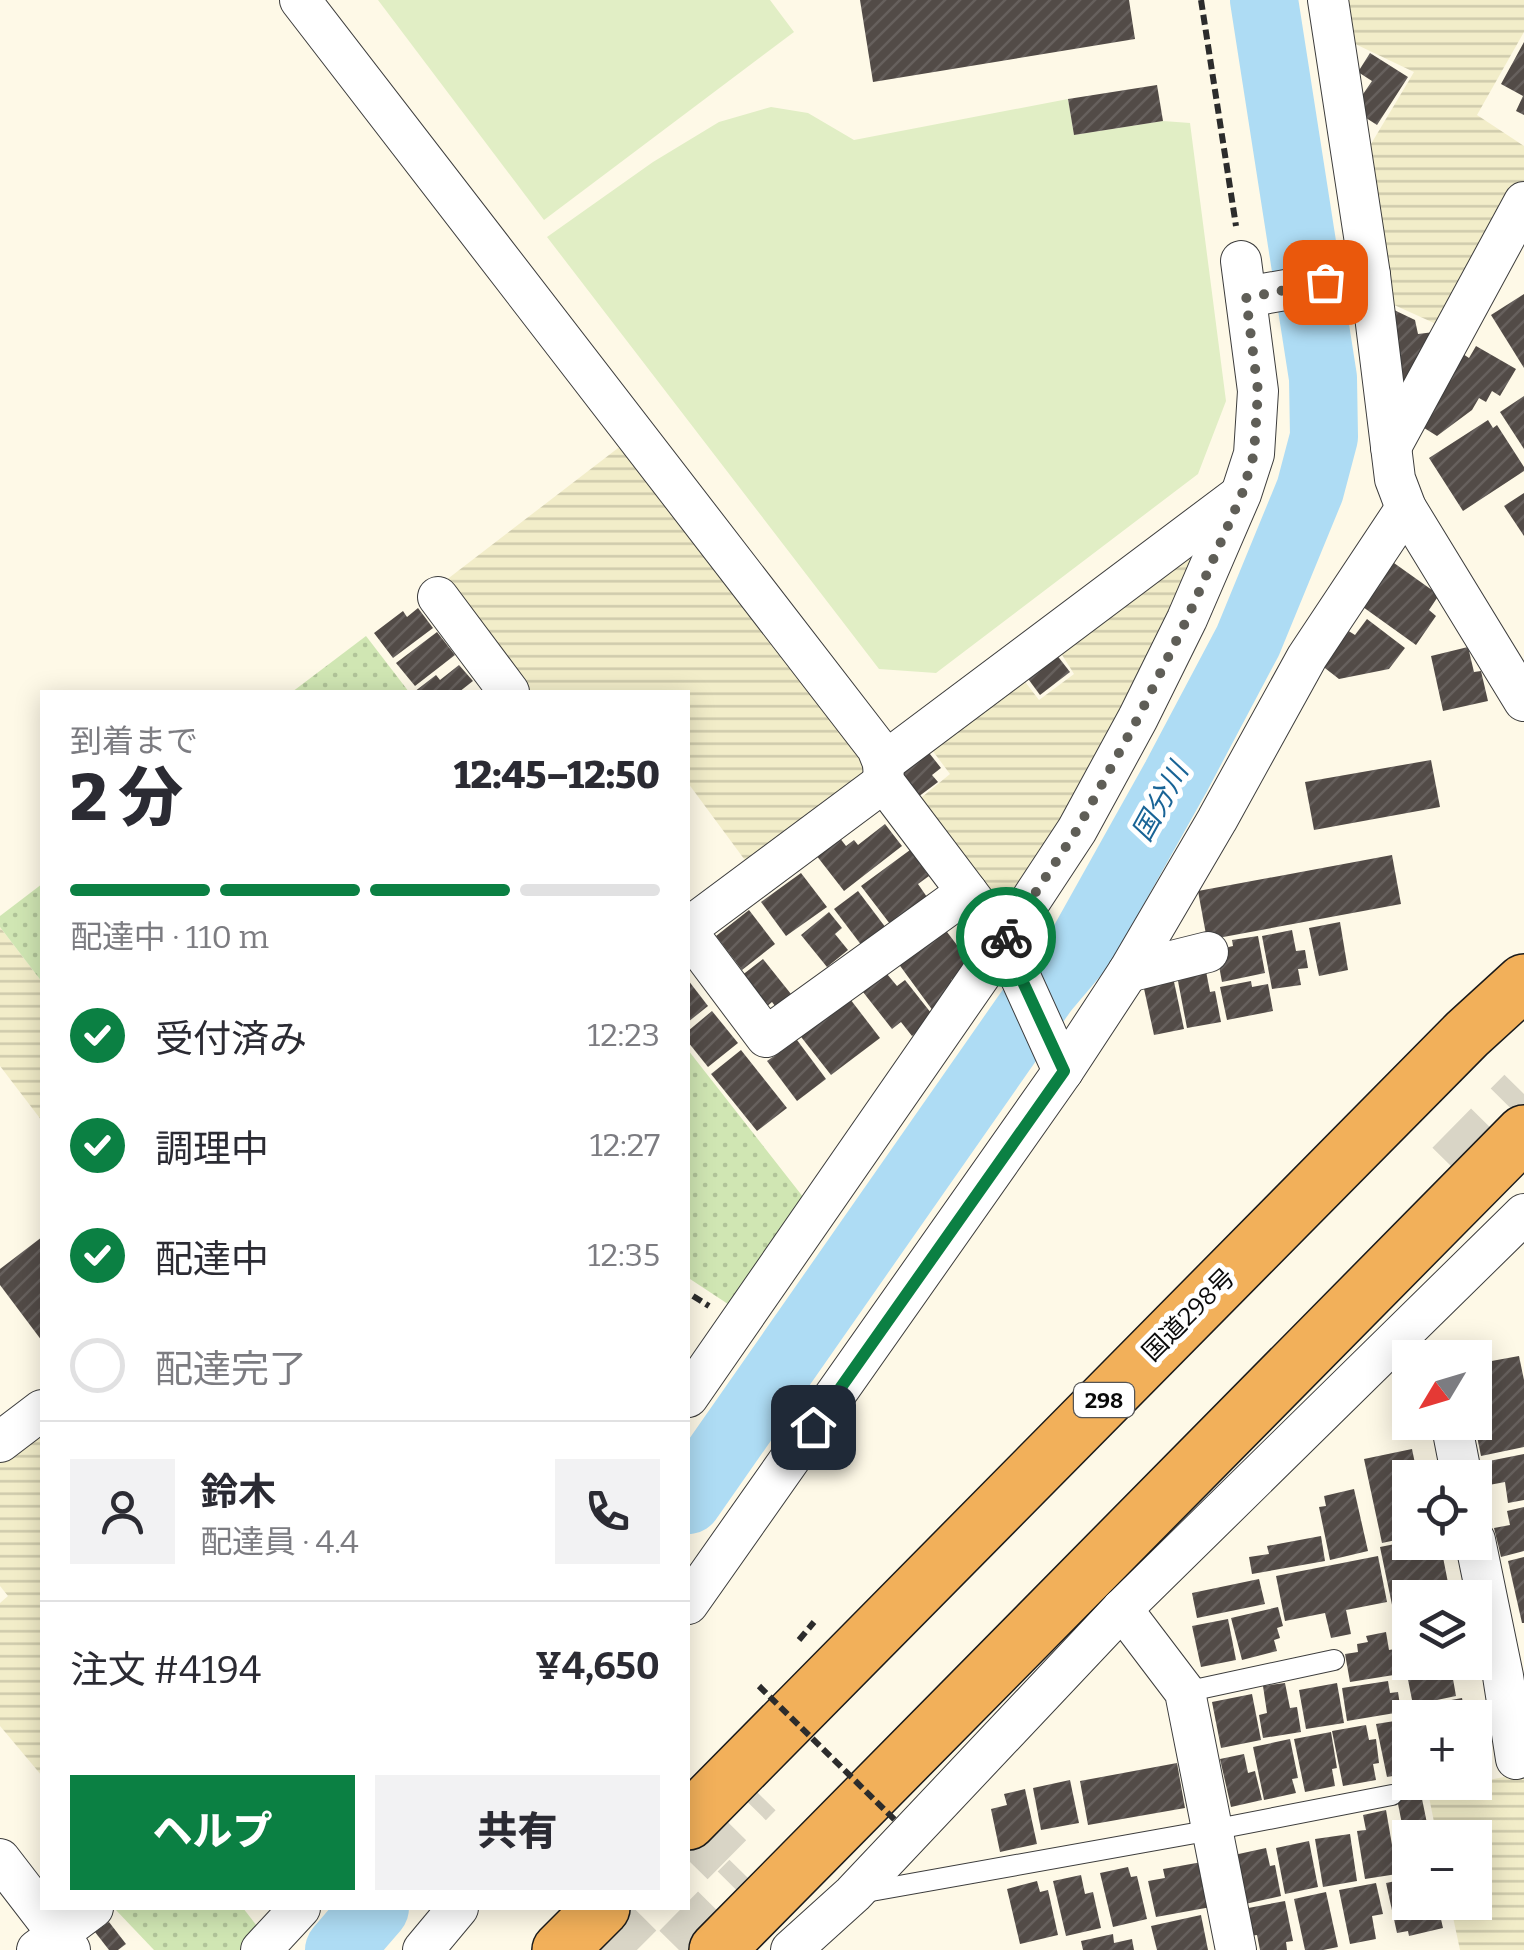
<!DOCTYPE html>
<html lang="ja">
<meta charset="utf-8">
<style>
body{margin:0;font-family:Bitter,"Noto Sans JP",serif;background:#f2f2f3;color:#2b2b33;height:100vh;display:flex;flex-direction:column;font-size:38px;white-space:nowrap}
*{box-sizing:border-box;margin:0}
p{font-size:32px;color:#7c7c81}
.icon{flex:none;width:55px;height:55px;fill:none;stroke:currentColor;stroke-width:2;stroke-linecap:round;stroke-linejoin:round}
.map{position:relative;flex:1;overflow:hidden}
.details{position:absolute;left:40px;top:690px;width:650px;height:1220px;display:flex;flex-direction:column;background:#fff;border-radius:0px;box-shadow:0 5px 25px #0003}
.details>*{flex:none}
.needle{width:65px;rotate:232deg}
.tools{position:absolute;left:1392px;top:1340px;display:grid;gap:20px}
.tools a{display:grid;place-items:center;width:100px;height:100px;border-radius:0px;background:#fff;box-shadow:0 5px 25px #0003;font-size:50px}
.pin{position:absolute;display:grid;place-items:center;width:85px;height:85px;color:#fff;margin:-42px;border-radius:20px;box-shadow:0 5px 15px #0006}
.courier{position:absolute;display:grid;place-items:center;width:100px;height:100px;margin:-50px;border:8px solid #0b8043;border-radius:50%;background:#fff;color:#222;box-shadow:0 2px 12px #0007}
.summary em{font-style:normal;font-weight:800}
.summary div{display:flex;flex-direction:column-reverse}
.summary{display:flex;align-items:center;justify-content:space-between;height:170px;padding:0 30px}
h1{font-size:65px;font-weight:800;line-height:75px}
.bar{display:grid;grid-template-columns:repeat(4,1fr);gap:15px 10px;align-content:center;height:120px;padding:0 30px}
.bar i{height:12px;border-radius:8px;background:#e1e1e2}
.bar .on{background:#0b8043}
.bar p{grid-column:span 4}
.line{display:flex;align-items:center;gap:25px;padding:0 30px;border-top:2px solid #e1e1e2}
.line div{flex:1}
.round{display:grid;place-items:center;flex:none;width:105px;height:105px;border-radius:0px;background:#f2f2f3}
ol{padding:0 30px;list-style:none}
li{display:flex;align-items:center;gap:30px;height:110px}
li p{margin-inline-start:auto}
li .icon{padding:10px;border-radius:50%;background:#0b8043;color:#fff;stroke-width:4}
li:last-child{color:#7c7c81}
li i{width:55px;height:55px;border:5px solid #e1e1e2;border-radius:50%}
.action{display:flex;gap:20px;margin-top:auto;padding:20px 30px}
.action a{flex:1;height:115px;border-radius:0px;background:#0b8043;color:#fff;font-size:40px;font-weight:800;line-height:115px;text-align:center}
.action a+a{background:#f2f2f3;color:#2b2b33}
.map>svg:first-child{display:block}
.farmland{fill:url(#farmland-rules)}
.grass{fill:url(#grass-dots)}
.pitch{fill:#e1eec5}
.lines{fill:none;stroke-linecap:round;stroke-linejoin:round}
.river{stroke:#aedcf4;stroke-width:68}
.building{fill:url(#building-hatch)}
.motorway-tunnel{stroke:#d9d5c6;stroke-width:55;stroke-dasharray:55 28;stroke-linecap:butt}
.service-casing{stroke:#3d3d3d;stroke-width:22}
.minor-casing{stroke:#3d3d3d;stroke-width:42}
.trunk-casing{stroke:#1b1b1b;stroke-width:58}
.path{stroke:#2c2c2c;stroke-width:6;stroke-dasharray:10 5;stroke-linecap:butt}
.service{stroke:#fff;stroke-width:20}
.minor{stroke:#fff;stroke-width:40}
.trunk{stroke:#f2b05a;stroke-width:55}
.path-bridge{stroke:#2c2c2c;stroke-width:6;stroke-dasharray:10 5;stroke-linecap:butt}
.done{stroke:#5f5e57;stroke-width:10;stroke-dasharray:0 18}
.route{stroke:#0b8043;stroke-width:12}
.labels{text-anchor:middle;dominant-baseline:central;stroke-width:10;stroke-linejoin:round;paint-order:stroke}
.shield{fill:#fff;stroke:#545454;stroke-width:2.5}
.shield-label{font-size:22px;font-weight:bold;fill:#0a0a0a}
.street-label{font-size:25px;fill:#0a0a0a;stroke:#fff}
.water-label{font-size:28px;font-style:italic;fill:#196496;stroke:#fff}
</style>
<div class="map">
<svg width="1524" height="1950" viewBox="0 0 1524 1950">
<defs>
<pattern id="farmland-rules" width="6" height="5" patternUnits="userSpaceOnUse" patternTransform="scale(2.5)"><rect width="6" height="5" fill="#f2edc9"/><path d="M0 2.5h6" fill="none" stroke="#cecaab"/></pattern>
<pattern id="grass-dots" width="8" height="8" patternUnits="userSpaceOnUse" patternTransform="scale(2.5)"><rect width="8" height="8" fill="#d0e6b3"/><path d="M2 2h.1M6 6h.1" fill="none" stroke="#b1c499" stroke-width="1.8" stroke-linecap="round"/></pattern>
<pattern id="building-hatch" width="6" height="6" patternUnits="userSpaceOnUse" patternTransform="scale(2.5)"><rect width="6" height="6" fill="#524b47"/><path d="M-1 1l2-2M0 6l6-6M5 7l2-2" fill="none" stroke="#66605d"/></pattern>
</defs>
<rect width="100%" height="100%" fill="#fef9e7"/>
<g class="farmland">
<path d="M1348 0H1524V32L1477 115 1524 146V181L1445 328 1392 304 1368 149 1414 72 1351 42Z"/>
<path d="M622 445 864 756 866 775 750 867 688 783V692H522L441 584Z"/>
<path d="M1211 529 1175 615 1011 910 994 904 916 802 950 774 929 746 1020 675 1039 700 1074 674 1059 650Z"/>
<path d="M0 927 42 982V1121L0 1066Z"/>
<path d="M42 1426V1776L0 1726V1603L8 1596 0 1586V1458Z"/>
<path d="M1524 1773V1950H1460L1450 1903 1475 1902V1838L1437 1837 1428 1792Z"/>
</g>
<g class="grass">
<path d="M366 636 409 692H292Z"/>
<path d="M42 884V982L0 927V916Z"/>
<path d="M688 1050 807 1202 731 1306 690 1279 688 1283Z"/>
<path d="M114 1908H243L260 1930 242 1950H154Z"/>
</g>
<g class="pitch">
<path d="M378 0H770L794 32 544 220Z"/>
<path d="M1068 99 1074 135 1163 121 1190 123 1226 401 1198 474 936 673 879 669 547 237 653 162 719 122 771 107 808 113 854 140Z"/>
</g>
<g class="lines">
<g class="river">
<path d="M688 1500 1044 990 1082 945 1176 777 1248 641 1310 490 1324 437 1323 378 1264 0"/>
<path d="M339 1950 375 1908"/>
</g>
</g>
<g class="building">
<path d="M860 0H1129L1135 39 873 82Z"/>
<path d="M1524 42V115L1516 111 1523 96 1501 84Z"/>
<path d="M1370 53 1408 77 1377 125 1360 114 1365 105 1359 100 1372 81 1358 72Z"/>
<path d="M1157 85 1163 121 1074 135 1068 99Z"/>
<path d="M1524 294V368L1491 315Z"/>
<path d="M1392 309 1415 320 1418 334 1442 331 1404 398Z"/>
<path d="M1476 346 1516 369 1500 396 1492 391 1486 402 1479 398 1472 410 1437 436 1421 426 1463 354 1469 358Z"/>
<path d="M1524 396V449L1500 412Z"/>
<path d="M1488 420 1493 428 1497 425 1524 467V471L1463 511 1429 458Z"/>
<path d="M1524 493V536L1504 506Z"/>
<path d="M1394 563 1439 595 1429 610 1436 616 1416 645 1363 607Z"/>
<path d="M418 608 433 628 393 658 374 633 403 611 407 617Z"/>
<path d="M1367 619 1405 648 1389 669 1339 679 1321 665 1347 630 1355 635Z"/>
<path d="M437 632 455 655 415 686 396 663Z"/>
<path d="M1468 647 1474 672 1481 671 1488 701 1443 711 1431 656Z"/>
<path d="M1056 654 1070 672 1040 695 1026 676Z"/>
<path d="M459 665 473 681 459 692H414L436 675 440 680Z"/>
<path d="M926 749 941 768 932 775 938 782 918 797 898 771Z"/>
<path d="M1431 760 1440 807 1314 830 1305 782Z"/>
<path d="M885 824 902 846 844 891 816 855 839 837 846 846 854 840 858 845Z"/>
<path d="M910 850 929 876 918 884 927 897 890 924 861 886Z"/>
<path d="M1392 855 1401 904 1207 940 1198 891Z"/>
<path d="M801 873 827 907 786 936 761 902Z"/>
<path d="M858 891 886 928 862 946 834 909Z"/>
<path d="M749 910 775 944 742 970 716 936Z"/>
<path d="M829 912 842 928 835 934 848 950 827 967 801 935Z"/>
<path d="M1340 922 1348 970 1319 976 1309 928Z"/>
<path d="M944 928 972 965 951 980 955 986 936 1015 898 963Z"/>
<path d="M1292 930 1296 951 1305 950 1308 968 1298 969 1301 985 1272 989 1262 936Z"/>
<path d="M1258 936 1265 973 1222 982 1216 950 1233 946 1232 940Z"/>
<path d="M763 959 795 999 779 1011 772 1002 765 1008 741 976Z"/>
<path d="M1206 971 1210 992 1215 991 1221 1022 1187 1028 1177 976Z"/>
<path d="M887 974 897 986 905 980 935 1018 912 1036 901 1022 892 1029 863 992Z"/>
<path d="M1173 977 1184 1029 1154 1035 1143 984Z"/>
<path d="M688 980 708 1006 688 1022Z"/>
<path d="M1251 981 1252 987 1268 984 1273 1011 1227 1020 1220 987Z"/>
<path d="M847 995 880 1038 831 1075 798 1033Z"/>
<path d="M712 1011 738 1043 708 1067 688 1042V1031Z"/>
<path d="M797 1040 826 1079 797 1101 767 1061Z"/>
<path d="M741 1050 787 1108 757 1131 711 1074Z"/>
<path d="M42 1237V1341L0 1285V1269Z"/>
<path d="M1519 1356 1524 1380V1447L1481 1456 1474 1422 1475 1364Z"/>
<path d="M1412 1449 1418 1478H1410V1537L1382 1543 1364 1459Z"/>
<path d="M1524 1454V1500L1508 1503 1505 1482 1489 1485 1484 1462Z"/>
<path d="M1354 1489 1368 1551 1330 1560 1319 1507 1326 1506 1324 1496Z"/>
<path d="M1524 1507V1551L1501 1557 1494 1528 1510 1525 1507 1511Z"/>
<path d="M1321 1536 1325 1561 1252 1574 1249 1557 1269 1554 1267 1546Z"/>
<path d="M1410 1541 1440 1542 1451 1598H1410V1622L1396 1624 1380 1547Z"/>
<path d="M1378 1556 1387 1602 1346 1610 1351 1634 1331 1638 1325 1613 1285 1621 1276 1576Z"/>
<path d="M1524 1557V1623H1522L1508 1561Z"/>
<path d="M1259 1579 1265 1604 1197 1618 1192 1593Z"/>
<path d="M1278 1607 1283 1626 1277 1628 1280 1638 1274 1640 1277 1651 1242 1660 1231 1618Z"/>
<path d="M1228 1619 1236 1660 1201 1667 1192 1626Z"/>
<path d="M1410 1627V1662H1450L1456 1696 1413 1705 1398 1629Z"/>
<path d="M1386 1632 1389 1650 1395 1649 1400 1674 1350 1682 1345 1654 1358 1652 1357 1644 1368 1642 1366 1636Z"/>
<path d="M1388 1681 1390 1693 1398 1692 1401 1712 1347 1721 1342 1688Z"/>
<path d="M1285 1683 1290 1708 1297 1707 1301 1732 1263 1738 1259 1715 1267 1713 1263 1686Z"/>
<path d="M1337 1683 1344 1723 1306 1729 1299 1690Z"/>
<path d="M1252 1694 1261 1740 1221 1748 1212 1702Z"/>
<path d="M1462 1698 1466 1718H1416L1413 1707Z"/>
<path d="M1407 1719 1410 1735V1773L1387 1777 1376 1724Z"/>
<path d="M1366 1725 1369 1740 1376 1739 1379 1763 1373 1764 1376 1780 1343 1786 1332 1731Z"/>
<path d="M1331 1732 1337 1768 1332 1769 1335 1786 1305 1792 1294 1739Z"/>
<path d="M1290 1739 1298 1778 1292 1779 1296 1793 1264 1800 1253 1747Z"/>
<path d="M1244 1754 1248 1773 1255 1771 1262 1800 1231 1807 1220 1759Z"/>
<path d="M1177 1763 1185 1808 1088 1825 1080 1781Z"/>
<path d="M1070 1780 1079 1823 1041 1830 1033 1788Z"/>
<path d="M1025 1789 1037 1844 1000 1852 991 1809 1007 1805 1004 1794Z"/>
<path d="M1421 1794 1430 1838H1410V1869L1405 1870 1396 1826 1402 1824 1397 1799Z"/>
<path d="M1386 1810 1397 1874 1365 1879 1357 1831 1366 1830 1363 1815Z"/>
<path d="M1350 1834 1357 1881 1323 1887 1315 1839Z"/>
<path d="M1309 1841 1318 1887 1285 1894 1276 1848Z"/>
<path d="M1266 1848 1270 1866 1275 1865 1281 1896 1245 1904 1234 1855Z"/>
<path d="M1202 1862 1211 1907 1156 1917 1148 1881 1165 1878 1163 1869Z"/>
<path d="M1128 1867 1131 1877 1137 1876 1147 1919 1113 1927 1100 1873Z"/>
<path d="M1081 1875 1085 1894 1093 1892 1101 1928 1066 1936 1053 1881Z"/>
<path d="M1410 1878V1902H1437L1443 1928 1409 1936 1408 1931 1397 1933 1386 1883Z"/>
<path d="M1037 1881 1040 1892 1048 1890 1058 1935 1020 1944 1007 1889Z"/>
<path d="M1376 1883 1383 1914 1372 1916 1376 1939 1350 1944 1339 1890Z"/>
<path d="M1326 1892 1338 1947 1323 1950H1305L1294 1899Z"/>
<path d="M1285 1901 1293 1941 1286 1942 1287 1950H1260L1257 1935 1249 1936 1243 1909Z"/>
<path d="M1201 1915 1208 1950H1157L1151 1926Z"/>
<path d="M109 1922 126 1944 118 1950H109L95 1932Z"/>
<path d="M1113 1934 1114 1943 1132 1939 1134 1950H1083L1081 1941Z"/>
</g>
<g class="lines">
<g class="motorway-tunnel">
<path d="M1452 1167 1524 1094"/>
<path d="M688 1860 756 1791"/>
<path d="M598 1950 640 1908"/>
<path d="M679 1950 749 1879"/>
</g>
<defs>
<g id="service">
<path d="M1185 1692 1334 1660"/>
<path d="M860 1893 1212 1830 1392 1795"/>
</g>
<g id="minor">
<path d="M300 0 877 748 883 763 884 782 1004 941 1063 1071"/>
<path d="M1328 0 1370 275 1395 479 1406 508 1524 701"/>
<path d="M1246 297 1370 275"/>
<path d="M1391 447 1524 202"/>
<path d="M438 597 509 692"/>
<path d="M883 763 1240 495"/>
<path d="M688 928 884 782"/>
<path d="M688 933 766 1037 967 892"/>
<path d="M1128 972 1208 952"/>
<path d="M688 1397 1004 941 1077 830 1138 718 1187 619 1241 494 1254 454 1258 391 1241 261"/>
<path d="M1451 1422 1462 1478"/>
<path d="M0 1442 42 1410"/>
<path d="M1475 1540 1503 1676 1516 1759"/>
<path d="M688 1604 1063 1071 1128 972 1217 820 1307 657 1406 508"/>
<path d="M1122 1609 1185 1692 1236 1950"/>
<path d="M0 1859 70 1950"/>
<path d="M37 1950 93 1908"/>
<path d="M261 1950 300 1908"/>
<path d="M423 1950 458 1908"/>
<path d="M791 1950 853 1894 1122 1609 1524 1214"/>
</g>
<g id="trunk">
<path d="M688 1822 1467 1034 1524 982"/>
<path d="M560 1950 602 1908"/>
<path d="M717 1950 1524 1133"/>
</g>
</defs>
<use href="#service" class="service-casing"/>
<use href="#minor" class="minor-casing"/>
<use href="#trunk" class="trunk-casing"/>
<g class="path">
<path d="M1201 0 1236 226"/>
<path d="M693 1296 709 1306"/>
<path d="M799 1640 814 1622"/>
</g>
<use href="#service" class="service"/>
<use href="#minor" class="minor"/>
<use href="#trunk" class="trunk"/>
<path class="path-bridge" d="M759 1686 895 1820"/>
</g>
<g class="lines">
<path class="done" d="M1006 937 1077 830 1138 718 1187 619 1242 494 1254 454 1258 391 1246 298 1325 282"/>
<path class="route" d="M813 1427 1064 1071 1004 941 1006 937"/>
</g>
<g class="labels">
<rect class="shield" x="1074" y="1383" width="60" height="34" rx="8"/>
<g class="shield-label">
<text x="1104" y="1400">298</text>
</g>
<g class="street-label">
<text transform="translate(1189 1315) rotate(-45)">国道298号</text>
</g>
<g class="water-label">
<text transform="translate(1160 802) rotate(-61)">国分川</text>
</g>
</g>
</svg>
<div class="tools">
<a><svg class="needle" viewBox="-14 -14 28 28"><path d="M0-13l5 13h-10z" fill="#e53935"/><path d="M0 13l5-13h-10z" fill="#7c7c81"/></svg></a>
<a><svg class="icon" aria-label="locate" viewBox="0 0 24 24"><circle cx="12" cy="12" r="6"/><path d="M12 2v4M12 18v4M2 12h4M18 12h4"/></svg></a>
<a><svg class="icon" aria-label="layers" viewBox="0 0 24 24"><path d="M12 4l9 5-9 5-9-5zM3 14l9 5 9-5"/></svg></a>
<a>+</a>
<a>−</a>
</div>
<div class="pin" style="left:1325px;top:282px;background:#ea580c"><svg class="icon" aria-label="bag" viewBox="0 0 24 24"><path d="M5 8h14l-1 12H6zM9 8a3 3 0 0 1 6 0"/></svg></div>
<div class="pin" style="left:813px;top:1427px;background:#1f2937"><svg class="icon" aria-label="home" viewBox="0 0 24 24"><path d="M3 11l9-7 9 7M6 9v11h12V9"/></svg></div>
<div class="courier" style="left:1006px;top:937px"><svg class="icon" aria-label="bike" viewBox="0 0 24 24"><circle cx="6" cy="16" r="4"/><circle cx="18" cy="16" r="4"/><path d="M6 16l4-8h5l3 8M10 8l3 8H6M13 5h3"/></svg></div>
<section class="details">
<div class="summary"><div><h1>2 分</h1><p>到着まで</p></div><em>12:45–12:50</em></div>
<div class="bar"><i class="on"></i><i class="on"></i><i class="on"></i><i></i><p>配達中 · 110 m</p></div>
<ol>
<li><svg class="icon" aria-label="check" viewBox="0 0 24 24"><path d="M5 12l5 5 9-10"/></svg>受付済み<p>12:23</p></li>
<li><svg class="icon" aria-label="check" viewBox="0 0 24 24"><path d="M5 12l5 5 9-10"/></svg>調理中<p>12:27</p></li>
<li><svg class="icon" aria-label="check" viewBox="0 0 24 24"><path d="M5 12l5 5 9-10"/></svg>配達中<p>12:35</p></li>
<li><i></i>配達完了</li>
</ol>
<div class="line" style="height:180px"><a class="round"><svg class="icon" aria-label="person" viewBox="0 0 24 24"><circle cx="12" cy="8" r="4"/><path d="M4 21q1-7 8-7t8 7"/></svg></a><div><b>鈴木</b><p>配達員 · 4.4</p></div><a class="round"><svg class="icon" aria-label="phone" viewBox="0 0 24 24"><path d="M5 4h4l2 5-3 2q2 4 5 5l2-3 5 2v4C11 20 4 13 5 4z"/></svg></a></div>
<div class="line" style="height:130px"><div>注文 #4194</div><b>¥4,650</b></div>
<div class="action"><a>ヘルプ</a><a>共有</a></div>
</section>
</div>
